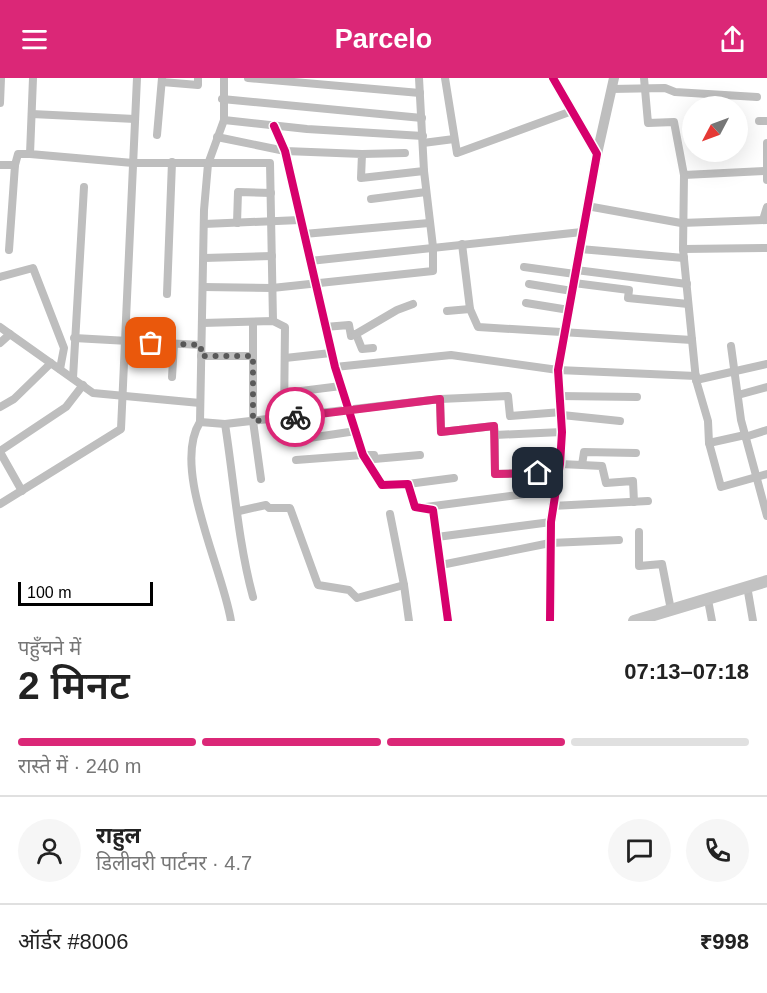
<!DOCTYPE html>
<html lang="hi">
<meta charset="utf-8">
<style>
body{margin:0;font-family:Helvetica,"Noto Sans Devanagari",sans-serif;background:#f6f6f6;color:#222;height:100vh;display:flex;flex-direction:column;font-size:22px;white-space:nowrap}
*{box-sizing:border-box;margin:0}
p{font-size:20px;color:#767676}
.icon{flex:none;width:33px;height:33px;fill:none;stroke:currentColor;stroke-width:2;stroke-linecap:round;stroke-linejoin:round}
.map{position:relative;height:543px;overflow:hidden}
.panel{display:flex;flex-direction:column;background:#fff;flex:1}
.panel>*{flex:none}
.needle{width:39px;rotate:229deg}
.buttons{position:absolute;left:682px;top:18px;display:grid;gap:12px}
.buttons a{display:grid;place-items:center;width:66px;height:66px;border-radius:50%;background:#fff;box-shadow:0 6px 24px #0002;font-size:30px}
.scale{position:absolute;left:18px;bottom:15px;width:135px;box-sizing:border-box;padding-left:6px;border:3px solid #000;border-top:0;font-size:16px;line-height:21px;white-space:nowrap;color:#000;-webkit-text-stroke:4px #fff;paint-order:stroke}
.pin{position:absolute;display:grid;place-items:center;width:51px;height:51px;color:#fff;margin:-26px;border-radius:12px;box-shadow:0 3px 9px #0006}
.courier{position:absolute;display:grid;place-items:center;width:60px;height:60px;margin:-30px;border:4px solid #db2777;border-radius:50%;background:#fff;color:#222;box-shadow:0 2px 8px #0007}
.headline em{font-style:normal;font-weight:600}
.headline div{display:flex;flex-direction:column-reverse}
.headline{display:flex;align-items:center;justify-content:space-between;height:102px;padding:0 18px}
h1{font-size:39px;font-weight:600;line-height:45px}
.bar{display:grid;grid-template-columns:repeat(4,1fr);gap:9px 6px;align-content:center;height:72px;padding:0 18px}
.bar i{height:8px;border-radius:4px;background:#e0e0e0}
.bar .active{background:#db2777}
.bar p{grid-column:span 4}
.line{display:flex;align-items:center;gap:15px;padding:0 18px;border-top:2px solid #e0e0e0}
.line div{flex:1}
.round{display:grid;place-items:center;flex:none;width:63px;height:63px;border-radius:32px;background:#f6f6f6}
header{display:flex;justify-content:space-between;align-items:center;height:78px;padding:0 18px;background:#db2777;color:#fff;font-size:27px;font-weight:600}
.map>svg:first-child{display:block}
.lines{fill:none;stroke-linecap:round;stroke-linejoin:round}
.minor{stroke:#bebebe;stroke-width:8}
.tertiary{stroke:#bebebe;stroke-width:10}
.secondary{stroke:#c2c2c2;stroke-width:12}
.cycleway-casing{stroke:#fff;stroke-width:11}
.cycleway{stroke:#d6006c;stroke-width:8}
.done{stroke:#595959;stroke-width:6;stroke-dasharray:0 10.8}
.route{stroke:#db2777;stroke-width:8}
</style>
<header><svg class="icon" aria-label="menu" viewBox="0 0 24 24"><path d="M4 6h16M4 12h16M4 18h16"/></svg>Parcelo<svg class="icon" aria-label="share" viewBox="0 0 24 24"><path d="M12 15V3M7 8l5-5 5 5M5 13v7h14v-7"/></svg></header>
<div class="map">
<svg width="767" height="543" viewBox="0 0 767 543">
<rect width="100%" height="100%" fill="#fff"/>
<g class="lines">
<g class="minor">
<path d="M33 0 30 76 133 85H270L273 243"/>
<path d="M224 0V42L208 86 204 132 200 344C171 390 223 491 231 543"/>
<path d="M248 0 420 15"/>
<path d="M445 0 457 75 572 33"/>
<path d="M644 0 648 45 674 44 684 97 766 93"/>
<path d="M162 4 198 7V0"/>
<path d="M611 11 665 10 675 14 757 19"/>
<path d="M222 21 422 40"/>
<path d="M0 25 1 0"/>
<path d="M32 36 135 41"/>
<path d="M224 42 307 51 423 58"/>
<path d="M759 43H767"/>
<path d="M274 48 285 73 335 289 363 377 382 407 408 406 415 429 433 432 448 543"/>
<path d="M157 57 162 0"/>
<path d="M217 59 285 73 362 76 361 100 424 93"/>
<path d="M423 65 454 61"/>
<path d="M767 65V102"/>
<path d="M362 76 405 75"/>
<path d="M0 87H15L9 172"/>
<path d="M15 87 18 76H30"/>
<path d="M684 97 683 171 767 170"/>
<path d="M371 121 426 114"/>
<path d="M587 128 681 145 767 142"/>
<path d="M763 142 767 129"/>
<path d="M237 145 238 114 271 115"/>
<path d="M204 146 300 142"/>
<path d="M304 156 429 145"/>
<path d="M462 166 470 231"/>
<path d="M580 171 684 180"/>
<path d="M683 171 696 302 708 343 709 365 721 409 767 396"/>
<path d="M204 180 272 178"/>
<path d="M310 183 582 154"/>
<path d="M524 189 575 196"/>
<path d="M576 192 687 206"/>
<path d="M0 199 33 190 64 270 60 291"/>
<path d="M574 205 629 212 628 220 688 226"/>
<path d="M529 206 572 213"/>
<path d="M203 209 272 210 433 193V169L424 93 419 0"/>
<path d="M167 216 172 84"/>
<path d="M526 225 569 232"/>
<path d="M447 233 470 231 478 249 692 262"/>
<path d="M202 245 273 243 285 249 284 340"/>
<path d="M253 245V343L261 401"/>
<path d="M0 249 93 315 200 325"/>
<path d="M325 249 349 247 351 258 356 256 362 271 373 270"/>
<path d="M356 256 397 232 413 226"/>
<path d="M74 260 201 267"/>
<path d="M0 265 10 256"/>
<path d="M731 268 741 342 767 438"/>
<path d="M201 278H253"/>
<path d="M285 280 331 275"/>
<path d="M335 289 451 277 558 292 696 298"/>
<path d="M172 299 174 266"/>
<path d="M73 300 84 109"/>
<path d="M696 302 767 286"/>
<path d="M285 315 341 308"/>
<path d="M738 317 767 309"/>
<path d="M559 318 637 319"/>
<path d="M440 321 441 354 494 348 495 357 562 354"/>
<path d="M0 329 14 321 51 285"/>
<path d="M562 337 620 343"/>
<path d="M200 344 225 346C234 403 238 464 253 519"/>
<path d="M225 346 440 321 508 318 510 338 562 334"/>
<path d="M495 357V396L559 394"/>
<path d="M745 359 767 352"/>
<path d="M309 360 356 353"/>
<path d="M709 365 745 357"/>
<path d="M0 373 66 329 83 307"/>
<path d="M0 374 22 413"/>
<path d="M296 382 363 377H374V381L420 377"/>
<path d="M560 386 582 387 584 374 636 375"/>
<path d="M582 387 602 388 606 405 633 403 634 424"/>
<path d="M408 406 454 400"/>
<path d="M0 426 121 351 137 0"/>
<path d="M552 428 648 423"/>
<path d="M426 429 556 412"/>
<path d="M239 433 266 427 269 430H290L318 507 349 512 357 520 404 507 409 543"/>
<path d="M390 436 404 507"/>
<path d="M639 454V488L662 486 671 532"/>
<path d="M437 459 551 444"/>
<path d="M441 487 550 465 619 462"/>
<path d="M747 508 753 543"/>
<path d="M708 522 712 543"/>
</g>
<g class="tertiary">
<path d="M597 76 614 0"/>
<path d="M550 543 551 444 560 386 562 354 558 292 597 76 553 0"/>
</g>
<path class="secondary" d="M634 543 767 503"/>
<defs>
<g id="cycleway">
<path d="M274 48 285 73 335 289 363 377 382 407 408 406 415 429 433 432 448 543"/>
<path d="M550 543 551 444 560 386 562 354 558 292 597 76 553 0"/>
</g>
</defs>
<use href="#cycleway" class="cycleway-casing"/>
<use href="#cycleway" class="cycleway"/>
</g>
<g class="lines">
<path class="done" d="M151 265 201 267V278H253V343L295 339"/>
<path class="route" d="M295 339 440 321 441 354 494 348 495 396 538 395"/>
</g>
</svg>
<div class="buttons">
<a><svg class="needle" viewBox="-14 -14 28 28"><path d="M0-13l5 13h-10z" fill="#e53935"/><path d="M0 13l5-13h-10z" fill="#767676"/></svg></a>
</div>
<div class="scale">100 m</div>
<div class="pin" style="left:151px;top:265px;background:#ea580c"><svg class="icon" aria-label="bag" viewBox="0 0 24 24"><path d="M5 8h14l-1 12H6zM9 8a3 3 0 0 1 6 0"/></svg></div>
<div class="pin" style="left:538px;top:395px;background:#1f2937"><svg class="icon" aria-label="home" viewBox="0 0 24 24"><path d="M3 11l9-7 9 7M6 9v11h12V9"/></svg></div>
<div class="courier" style="left:295px;top:339px"><svg class="icon" aria-label="bike" viewBox="0 0 24 24"><circle cx="6" cy="16" r="4"/><circle cx="18" cy="16" r="4"/><path d="M6 16l4-8h5l3 8M10 8l3 8H6M13 5h3"/></svg></div>
</div>
<section class="panel">
<div class="headline"><div><h1>2 मिनट</h1><p>पहुँचने में</p></div><em>07:13–07:18</em></div>
<div class="bar"><i class="active"></i><i class="active"></i><i class="active"></i><i></i><p>रास्ते में · 240 m</p></div>
<div class="line" style="height:108px"><a class="round"><svg class="icon" aria-label="person" viewBox="0 0 24 24"><circle cx="12" cy="8" r="4"/><path d="M4 21q1-7 8-7t8 7"/></svg></a><div><b>राहुल</b><p>डिलीवरी पार्टनर · 4.7</p></div><a class="round"><svg class="icon" aria-label="chat" viewBox="0 0 24 24"><path d="M4 5h16v11H9l-5 4z"/></svg></a><a class="round"><svg class="icon" aria-label="phone" viewBox="0 0 24 24"><path d="M5 4h4l2 5-3 2q2 4 5 5l2-3 5 2v4C11 20 4 13 5 4z"/></svg></a></div>
<div class="line" style="height:78px"><div>ऑर्डर #8006</div><b>₹998</b></div>
</section>
